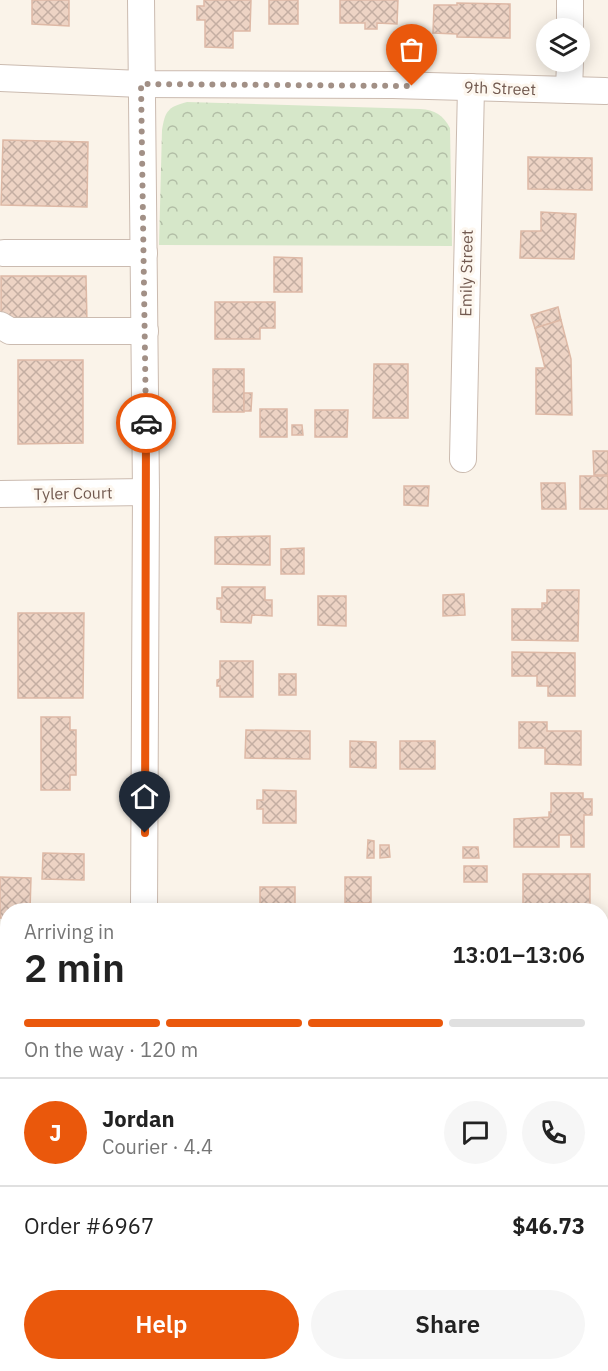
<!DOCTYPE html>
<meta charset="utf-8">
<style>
body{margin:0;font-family:"IBM Plex Sans",sans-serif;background:#f6f6f6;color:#222;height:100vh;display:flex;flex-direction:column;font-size:22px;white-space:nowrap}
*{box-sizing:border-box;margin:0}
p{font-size:20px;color:#767676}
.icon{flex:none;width:33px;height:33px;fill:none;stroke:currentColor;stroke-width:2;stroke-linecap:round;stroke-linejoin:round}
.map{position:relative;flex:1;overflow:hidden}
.drawer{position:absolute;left:0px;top:903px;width:609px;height:468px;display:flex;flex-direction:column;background:#fff;border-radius:24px 24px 0 0;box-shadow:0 3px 15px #0003}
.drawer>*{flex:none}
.fabs{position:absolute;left:536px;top:18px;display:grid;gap:12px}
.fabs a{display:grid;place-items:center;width:54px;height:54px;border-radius:50%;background:#fff;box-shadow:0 3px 15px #0003;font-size:30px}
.pin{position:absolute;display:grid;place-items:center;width:51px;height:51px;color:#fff;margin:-62px -26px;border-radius:50% 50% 50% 0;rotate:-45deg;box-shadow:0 0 6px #0007}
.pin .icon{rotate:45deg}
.courier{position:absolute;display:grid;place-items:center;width:60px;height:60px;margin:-30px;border:4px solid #ea580c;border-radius:50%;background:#fff;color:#222;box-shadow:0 2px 8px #0007}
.head em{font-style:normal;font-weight:600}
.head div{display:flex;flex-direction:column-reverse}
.head{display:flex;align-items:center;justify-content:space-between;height:102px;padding:0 24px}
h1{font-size:39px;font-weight:600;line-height:45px}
.bar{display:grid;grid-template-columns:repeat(4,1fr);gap:9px 6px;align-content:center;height:72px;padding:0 24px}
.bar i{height:8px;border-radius:4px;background:#e0e0e0}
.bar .selected{background:#ea580c}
.bar p{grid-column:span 4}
.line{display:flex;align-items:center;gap:15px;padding:0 24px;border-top:2px solid #e0e0e0}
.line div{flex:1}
.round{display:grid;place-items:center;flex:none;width:63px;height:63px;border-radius:32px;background:#f6f6f6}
.cta{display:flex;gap:12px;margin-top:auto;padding:12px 24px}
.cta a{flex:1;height:69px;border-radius:36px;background:#ea580c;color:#fff;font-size:24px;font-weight:600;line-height:69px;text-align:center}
.cta a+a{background:#f6f6f6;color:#222}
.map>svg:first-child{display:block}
.park{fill:url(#park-crowns)}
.building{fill:url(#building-cross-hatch);stroke:#deb9a6;stroke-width:1.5}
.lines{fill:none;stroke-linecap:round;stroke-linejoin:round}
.minor-casing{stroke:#cbbbb0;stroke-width:28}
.highway-casing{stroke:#d8d1ce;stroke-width:35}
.minor{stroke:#fff;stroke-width:26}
.highway{stroke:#edb7a7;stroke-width:33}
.done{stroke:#a29086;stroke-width:6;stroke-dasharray:0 10.8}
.route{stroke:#ea580c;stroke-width:8}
.labels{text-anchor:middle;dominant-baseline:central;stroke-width:6;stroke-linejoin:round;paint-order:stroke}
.street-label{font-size:16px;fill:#725a50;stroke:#fdf7ef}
</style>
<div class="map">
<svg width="608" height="1371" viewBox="0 0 608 1371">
<defs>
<pattern id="park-crowns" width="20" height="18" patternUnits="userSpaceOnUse" patternTransform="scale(1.5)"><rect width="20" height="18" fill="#d6e7c9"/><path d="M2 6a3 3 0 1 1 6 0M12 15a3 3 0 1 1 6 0" fill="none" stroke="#b2bea6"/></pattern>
<pattern id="building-cross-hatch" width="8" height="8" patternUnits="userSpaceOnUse" patternTransform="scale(1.5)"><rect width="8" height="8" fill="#edd3c4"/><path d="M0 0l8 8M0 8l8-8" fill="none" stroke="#c4aea2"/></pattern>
</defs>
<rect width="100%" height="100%" fill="#faf3e9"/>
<path class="park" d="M187 102 420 109C435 110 443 115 450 128L452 246 159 245 162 130C165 112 167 107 187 102Z"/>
<g class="building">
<path d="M32 0H69V26L32 24Z"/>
<path d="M204 0H251L250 31H233V48L205 47V20H197V6H204Z"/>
<rect x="269" y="0" width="29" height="24"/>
<path d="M340 0H398L397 24 377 23V29H365V23H340Z"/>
<path d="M457 3 510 4V38L457 37V34L433 33 434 5H457Z"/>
<path d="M3 140 88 142 87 207 1 205Z"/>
<path d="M528 157 592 158V190L528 189Z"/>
<path d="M541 212 576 214 574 259 520 258 521 231H541Z"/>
<path d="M274 257 302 258V292H274Z"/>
<path d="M1 276H86L87 324H1Z"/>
<path d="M215 302H275V328H260V339H215Z"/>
<path d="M558 307 561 320 535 328 531 315Z"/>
<path d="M561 320 571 359 572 415 536 414V368H545L535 328Z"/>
<path d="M18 360H83V443L18 444Z"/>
<path d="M374 364H408V418H373Z"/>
<rect x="213" y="369" width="31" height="43"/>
<path d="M244 393H252L251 411H244Z"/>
<rect x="260" y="409" width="27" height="28"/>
<path d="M315 410H348L347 437H315Z"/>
<path d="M292 425H302L303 435H292Z"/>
<path d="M593 451H608V475H594Z"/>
<rect x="580" y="476" width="28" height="33"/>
<path d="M541 483H565L566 509H542Z"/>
<path d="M404 486H429L428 506 404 505Z"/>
<path d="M270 536V565L215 564V537Z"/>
<path d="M304 548V574H281V549Z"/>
<path d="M222 587H265V600H272V616L252 615 251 623 221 622V610L217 609V598H222Z"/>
<path d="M547 590H579L578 641 512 640V609H542V603H547Z"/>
<path d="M464 594 465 615 443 616V595Z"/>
<path d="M318 596H346V626L318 625Z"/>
<path d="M18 613H84L83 698H18Z"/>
<path d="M512 652 575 653V696H548V686H537V676H512Z"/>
<path d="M220 661H253V697H220V686H217V680L220 679Z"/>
<rect x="279" y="674" width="17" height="21"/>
<path d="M41 717H70V730H76V775H70V790H41Z"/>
<path d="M519 722H547V731H581V765L545 764V748H519Z"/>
<path d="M246 730 310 731V759L245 758Z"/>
<path d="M350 741 376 742V768L350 767Z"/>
<rect x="400" y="741" width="35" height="28"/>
<path d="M263 790 296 791V823H263V809H257V800H263Z"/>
<path d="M551 793H583V799H592V815H584V847H571V835H559V847H514V819L549 817V812H551Z"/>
<path d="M368 840 374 841V858H367Z"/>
<path d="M380 845H389L390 857 380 858Z"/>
<path d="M463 847H478L479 858H463Z"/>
<path d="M43 853 84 854V880L42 879Z"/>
<rect x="464" y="866" width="23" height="16"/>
<path d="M523 874H590V910H550V906H523Z"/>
<path d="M0 877 31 878 30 910H8V919L0 918Z"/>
<rect x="345" y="877" width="26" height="26"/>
<rect x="260" y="887" width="35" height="23"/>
<rect x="0" y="935" width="8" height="41"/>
<rect x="291" y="1364" width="67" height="7"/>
<rect x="509" y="1364" width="48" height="7"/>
</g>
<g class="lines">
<defs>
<g id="minor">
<path d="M141 0 146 492 144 910"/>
<path d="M570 28V0"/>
<path d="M0 78 141 84 393 85 605 91"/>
<path d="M569 90 570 62"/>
<path d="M4 253H144"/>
<path d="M0 325 10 331H145"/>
<path d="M463 459 471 87"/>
<path d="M0 494 146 492"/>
<path d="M146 1364V1371"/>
</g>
<g id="highway">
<path d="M602 1090H608"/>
<path d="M0 1178 8 1176"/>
<path d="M602 1183 608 1182"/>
<path d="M0 1229 8 1227"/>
<path d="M0 1334 8 1331"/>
<path d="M54 1371 70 1364"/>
</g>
</defs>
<use href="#minor" class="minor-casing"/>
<use href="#highway" class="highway-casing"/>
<use href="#minor" class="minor"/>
<use href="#highway" class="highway"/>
</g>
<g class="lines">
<path class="done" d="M146 423 141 84 412 86"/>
<path class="route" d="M145 833 146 423"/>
</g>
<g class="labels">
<g class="street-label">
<text transform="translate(500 88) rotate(2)">9th Street</text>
<text transform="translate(466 273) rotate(-89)">Emily Street</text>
<text transform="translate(73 493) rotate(-1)">Tyler Court</text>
</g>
</g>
</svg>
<div class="fabs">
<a><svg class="icon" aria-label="layers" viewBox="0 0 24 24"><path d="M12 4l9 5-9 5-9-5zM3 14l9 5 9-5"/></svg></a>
</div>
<div class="pin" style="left:412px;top:86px;background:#ea580c"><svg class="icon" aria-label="bag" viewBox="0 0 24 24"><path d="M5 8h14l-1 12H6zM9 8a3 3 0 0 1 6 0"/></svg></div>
<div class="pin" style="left:145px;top:833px;background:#1f2937"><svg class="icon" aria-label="home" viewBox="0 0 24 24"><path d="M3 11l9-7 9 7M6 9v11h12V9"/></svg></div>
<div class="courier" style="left:146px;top:423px"><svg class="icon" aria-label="car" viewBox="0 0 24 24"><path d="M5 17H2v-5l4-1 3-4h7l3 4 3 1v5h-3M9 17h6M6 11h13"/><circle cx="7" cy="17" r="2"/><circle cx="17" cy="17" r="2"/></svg></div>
<section class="drawer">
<div class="head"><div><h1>2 min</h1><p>Arriving in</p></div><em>13:01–13:06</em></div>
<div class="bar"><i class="selected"></i><i class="selected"></i><i class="selected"></i><i></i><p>On the way · 120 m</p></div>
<div class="line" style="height:108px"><b class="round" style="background:#ea580c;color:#fff">J</b><div><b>Jordan</b><p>Courier · 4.4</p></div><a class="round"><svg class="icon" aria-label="chat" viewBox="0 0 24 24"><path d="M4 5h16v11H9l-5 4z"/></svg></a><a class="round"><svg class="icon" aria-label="phone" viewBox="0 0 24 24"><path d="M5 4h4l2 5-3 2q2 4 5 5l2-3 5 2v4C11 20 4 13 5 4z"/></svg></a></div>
<div class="line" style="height:78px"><div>Order #6967</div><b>$46.73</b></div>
<div class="cta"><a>Help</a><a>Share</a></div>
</section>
</div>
